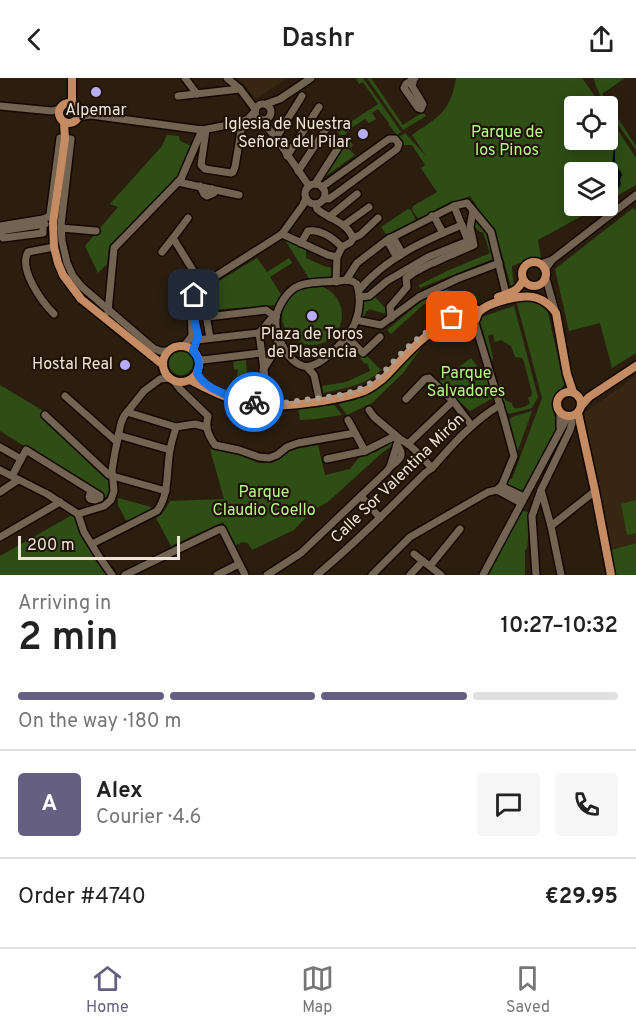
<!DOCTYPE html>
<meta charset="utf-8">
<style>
body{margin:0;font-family:Overpass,sans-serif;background:#f6f6f6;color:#222;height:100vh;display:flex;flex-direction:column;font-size:22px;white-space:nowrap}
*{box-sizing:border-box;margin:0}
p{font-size:20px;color:#767676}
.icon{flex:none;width:33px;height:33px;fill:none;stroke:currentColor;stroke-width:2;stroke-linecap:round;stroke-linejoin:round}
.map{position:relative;height:497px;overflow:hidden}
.details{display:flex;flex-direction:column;background:#fff;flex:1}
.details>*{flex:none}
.controls{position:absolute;left:564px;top:18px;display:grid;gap:12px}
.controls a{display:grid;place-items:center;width:54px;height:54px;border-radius:6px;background:#fff;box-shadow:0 3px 15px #0003;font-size:30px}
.scale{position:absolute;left:18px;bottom:15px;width:162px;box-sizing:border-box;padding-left:6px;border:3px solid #ede4da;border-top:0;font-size:16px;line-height:21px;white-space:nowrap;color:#ede4da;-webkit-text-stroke:4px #211407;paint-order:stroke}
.pin{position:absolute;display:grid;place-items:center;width:51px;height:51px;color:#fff;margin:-26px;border-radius:12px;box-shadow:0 3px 9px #0006}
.courier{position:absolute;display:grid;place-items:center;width:60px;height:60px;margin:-30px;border:4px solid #1a73e8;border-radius:50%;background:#fff;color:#222;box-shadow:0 2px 8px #0007}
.headline em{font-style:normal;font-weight:600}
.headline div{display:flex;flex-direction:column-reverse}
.headline{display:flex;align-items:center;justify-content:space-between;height:102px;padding:0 18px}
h1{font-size:39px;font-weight:600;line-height:45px}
.bar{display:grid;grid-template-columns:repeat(4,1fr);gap:9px 6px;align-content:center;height:72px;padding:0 18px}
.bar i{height:8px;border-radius:4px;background:#e0e0e0}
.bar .on{background:#656082}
.bar p{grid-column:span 4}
.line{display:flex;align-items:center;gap:15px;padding:0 18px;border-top:2px solid #e0e0e0}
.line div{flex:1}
.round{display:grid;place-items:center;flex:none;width:63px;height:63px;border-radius:6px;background:#f6f6f6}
header{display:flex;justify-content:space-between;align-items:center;height:78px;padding:0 18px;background:#fff;font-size:27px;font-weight:600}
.tabs{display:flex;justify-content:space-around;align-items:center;height:84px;border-top:2px solid #e0e0e0;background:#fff;font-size:16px;color:#767676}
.tabs a{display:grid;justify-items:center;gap:3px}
.tabs .on{color:#656082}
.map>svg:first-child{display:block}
.built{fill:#372612}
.green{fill:#2e4e15}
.water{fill:#00081c}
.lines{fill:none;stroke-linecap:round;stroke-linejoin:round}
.minor-casing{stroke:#130800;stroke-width:10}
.major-casing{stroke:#130800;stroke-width:11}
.minor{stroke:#726352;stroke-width:7}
.major{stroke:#c58c63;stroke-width:8}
.done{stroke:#a99f93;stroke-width:6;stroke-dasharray:0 10.8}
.route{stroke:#1a73e8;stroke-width:8}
.poi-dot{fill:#b6acf8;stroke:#211407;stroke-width:2}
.labels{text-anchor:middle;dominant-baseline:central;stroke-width:4.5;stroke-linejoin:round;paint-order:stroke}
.poi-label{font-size:16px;fill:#ede4da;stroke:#211407}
.park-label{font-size:16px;fill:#b6f88a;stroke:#211407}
.street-label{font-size:16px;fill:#ede4da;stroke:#211407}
</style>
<header><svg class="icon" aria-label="back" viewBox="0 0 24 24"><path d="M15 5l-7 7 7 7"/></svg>Dashr<svg class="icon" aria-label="share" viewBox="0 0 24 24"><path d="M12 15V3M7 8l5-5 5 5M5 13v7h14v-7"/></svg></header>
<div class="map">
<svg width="636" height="497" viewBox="0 0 636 497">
<rect width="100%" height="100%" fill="#2b1e0f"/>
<g class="built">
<path d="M237 0H288L256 21 244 6Z"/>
<path d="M636 298V465L611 472 584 335Z"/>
</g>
<g class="green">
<path d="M356 0H363L401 54 397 57 389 47V45L378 31 372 35 376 41 369 45 365 41 348 52 343 61 337 53 378 26 363 4 359 6Z"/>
<path d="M367 0H371L403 47 423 34 426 38 403 52Z"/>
<path d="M456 0H582L602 28H574V62H608V37L636 80V107L608 123V94H574V128H600L538 162 541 180 529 182 512 188 514 211 512 212 501 173 492 151 470 118 447 126 419 142 412 132 413 128 437 114 421 90 425 87 412 67H404L399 59 405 55 426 78 412 57C439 38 450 35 456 0Z"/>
<path d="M594 0H625L602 16 636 68V72C626 57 595 16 594 0Z"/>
<path d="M167 57 179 58 180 63 191 68 177 100 109 169 107 186 98 195 85 168 118 129 110 126 162 68Z"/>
<path d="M349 62 353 67 349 71 355 77 318 104 344 64Z"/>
<path d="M633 130 636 133V275L612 290 600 245 569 253 555 191Z"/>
<path d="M408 131 411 132 416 143 391 156H386L381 149Z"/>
<path d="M474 137C486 150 492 163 493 181L420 210 419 207 447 193 490 175 483 154H480L471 145Z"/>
<path d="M285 162 306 172V180L326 189 333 190 331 200 310 202Z"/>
<path d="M257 180 267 194 289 180 292 185 270 199 282 218 276 227 196 233 197 222 204 212Z"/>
<circle cx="312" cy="237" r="30"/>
<path d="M448 210 449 212 423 227 391 256 387 252 423 222Z"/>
<path d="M375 219 387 232 386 236 369 231 368 233H366L364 240 360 238 362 223 371 222Z"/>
<path d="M532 221 544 227 548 235 564 307C548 325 551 327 558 348L522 415 506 407 508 400 512 401 542 320 516 222Z"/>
<path d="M514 228 538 319 532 330 509 336 505 334 498 307 502 306 505 322 512 325 513 329C518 332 526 329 530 325L528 320 531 318 532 315 524 284 522 280 515 279 511 268 501 262 495 264 493 256 488 258 493 280 492 283 479 242V240Z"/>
<path d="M460 243H463L443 253 424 266 403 295 372 325 347 337 337 324 364 317 431 258Z"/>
<circle cx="181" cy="285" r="12"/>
<path d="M366 277 381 292C364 308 345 310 323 315L322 308 346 304 370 293 367 285 365 286 359 279Z"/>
<path d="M247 279V281L246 284 248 307H246L245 310 235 308 238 292 234 291 233 280Z"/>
<path d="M471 280 491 307 493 320 470 333 438 304Z"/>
<path d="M0 307 45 334 110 399V411L106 419 0 353Z"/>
<path d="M332 324 342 337 316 341 300 342 298 330Z"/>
<path d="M532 333 517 375 509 342 512 339Z"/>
<path d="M392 364V368L383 374 329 423 311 434 294 452 252 472 248 465 242 464 235 468 223 444 171 468 156 440 162 436 170 423 224 421 210 371 241 377 258 385H272L291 372 318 367 325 397 350 391 361 377 376 374Z"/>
<path d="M118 420 151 429V431L127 444 118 427Z"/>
<path d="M636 422V455L627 457 621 426Z"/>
<path d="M523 433 531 435 527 470 525 472V497H486Z"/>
<path d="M72 437 76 441 78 452 108 497H0V478Z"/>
<path d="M636 465V497H615L611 472Z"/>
</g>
<path class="water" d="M614 70 615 73V85L622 96 620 102 621 106 618 111 608 110V94H586L584 92 577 91 574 89 577 86 582 85 590 89 601 90 604 93 608 94 609 96 616 92 612 87Z"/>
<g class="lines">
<defs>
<g id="minor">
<path d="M185 0 197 16"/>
<path d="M227 0 240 11 255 31"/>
<path d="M414 1 412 8 423 26 421 31 418 30 404 10 406 6 415 0"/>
<path d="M178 18 240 11"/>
<circle cx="263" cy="34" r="8"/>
<path d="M266 26 280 21 311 0"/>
<path d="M0 28 52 33 59 31"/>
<path d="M78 39 91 37 202 52 239 45 248 41 255 33"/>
<path d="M261 41 276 60 309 108"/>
<path d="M206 52 201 87 205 91 231 95 233 94 235 89 241 53 239 45"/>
<path d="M276 60 302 18"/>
<path d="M287 78 319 29"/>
<path d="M298 93 330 45"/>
<path d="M178 104 239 117"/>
<circle cx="315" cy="116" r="10"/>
<path d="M315 106 343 62"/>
<path d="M200 108 204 116 207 118 214 115V113L212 111"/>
<path d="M322 109 389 61H395L399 66 397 71 329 121H324"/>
<path d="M432 138 435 140 443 155"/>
<path d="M329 139 357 116"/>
<path d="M188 140 173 160 202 207"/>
<path d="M344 147 369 129"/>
<path d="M0 148 43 141 48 139 50 136 60 60 71 61 61 147 62 163 67 185 73 198 82 209 153 270 160 273H168"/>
<path d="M61 150 96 153"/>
<path d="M0 153 3 160 43 155V141"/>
<path d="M0 153 45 146"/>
<path d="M282 156 328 177 337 179 342 169 351 164 353 160C346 143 330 142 317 131L316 126"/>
<path d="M353 160 360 157 378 140"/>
<path d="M390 160 394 161 401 173 400 177"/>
<path d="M389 161 388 164 395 176 399 178"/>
<path d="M301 165 308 153C321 151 334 161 342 169"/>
<path d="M162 174 173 160"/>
<path d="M451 177 474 167 470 149 473 133"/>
<path d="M433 185 448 178"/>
<path d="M540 186 552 182 636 117"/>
<path d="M545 192 552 182"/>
<path d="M415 194 430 186"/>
<path d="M545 200 547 204 555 233"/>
<path d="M346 202 352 203 357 206C360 217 360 231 356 242 352 257 319 293 303 288 286 283 274 255 276 239 278 228 287 214 296 209 309 202 332 205 346 202Z"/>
<path d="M346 202 357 185 387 162 454 128 467 125 491 154 506 216"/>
<path d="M336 204 337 179"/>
<path d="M359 212C386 180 423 163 462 147"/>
<path d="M360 219 369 218 387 203 428 179 468 163 454 128"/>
<path d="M108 234 114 170 181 101 202 52"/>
<path d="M54 236C42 224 18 191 28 174L54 169"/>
<path d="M194 236 204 235 206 237 210 260"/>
<path d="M207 239 266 232 276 239"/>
<path d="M391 240 390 229 407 209 406 200 412 196"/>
<path d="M356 242 381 247 419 219 457 201 499 185"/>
<path d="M259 255 267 314 273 325"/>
<path d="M259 255 271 241 276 239"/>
<path d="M347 259 363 275 380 259"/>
<path d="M197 262 259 255"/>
<path d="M184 268 192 258 191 226 197 210 282 156 303 127 306 120"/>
<path d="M193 273 198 259 195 243"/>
<path d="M199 281 203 282 261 275"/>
<path d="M307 289 314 297 319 320"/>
<path d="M263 292 275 273 279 259"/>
<path d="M174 303 180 311 208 338C205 350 208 357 215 367L239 372 259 379 269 380 277 377 287 369 298 365 355 355"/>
<path d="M65 318 117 364"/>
<path d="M406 321 425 301 429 300 453 323"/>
<path d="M127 334 176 349"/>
<path d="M45 337 109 397 166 413"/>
<path d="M348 342 365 373"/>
<path d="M560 349V335"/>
<path d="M118 357 170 372"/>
<path d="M408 366 453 323 472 348"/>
<path d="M0 369 21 381"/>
<path d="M327 381 365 373 393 359C409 362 421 379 432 390"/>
<path d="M390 389C399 382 406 378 397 367"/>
<path d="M0 392 47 416 78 436 84 454 100 480 112 497"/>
<path d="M12 398 26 372 100 418V420L95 422 90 421 89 419 91 413"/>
<path d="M502 407 505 410 524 419"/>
<path d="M497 412 521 425"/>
<path d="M0 414 18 402"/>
<path d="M361 418 380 440"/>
<path d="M78 436 104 428 111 422 114 413 112 392 115 374 121 345 124 338 144 313 160 301 170 300"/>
<path d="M551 448 595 413"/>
<path d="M0 459 60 424"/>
<path d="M92 466 157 433C170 415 166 393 170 372 171 365 174 357 176 349L195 346 206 349"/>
<path d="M414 476 441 497"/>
<path d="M430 488 460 451"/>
<path d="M125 497 218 452 222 451 245 497"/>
<path d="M217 497 239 486"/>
<path d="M267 497 301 475 387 393 390 389 399 360 374 339 369 332"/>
<path d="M317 497C355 465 390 430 425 395L432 390C452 367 473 343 500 327"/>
<path d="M372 497 410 459 488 414 497 412 502 407 514 378 504 341 474 242"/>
<path d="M410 497 423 483"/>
<path d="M483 497 568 338"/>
<path d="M536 497 532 438 541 412"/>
<path d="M561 497 551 448 541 412 570 352 572 345 570 338"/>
</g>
<g id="major">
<path d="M72 0V25"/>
<circle cx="69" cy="35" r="10"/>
<path d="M64 44 65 61 53 145 54 169 58 185 63 197 81 221 163 287"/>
<circle cx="534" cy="196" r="12"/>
<path d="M498 219C509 215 518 214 523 202"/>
<path d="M478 235C487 224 524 215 537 220 546 223 551 228 556 235L567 296 573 314"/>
<circle cx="181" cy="286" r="18"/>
<path d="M190 302C209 312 229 322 250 326 275 332 340 322 364 313 369 311 375 307 380 303 387 298 393 290 399 284 415 267 432 250 454 242 464 238 467 243 476 241L478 235 476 231 470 230 466 232 465 237 467 241"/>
<circle cx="569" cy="326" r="12"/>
<path d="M581 328 589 319 636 288"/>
<path d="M578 335 595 413 611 497"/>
</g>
</defs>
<use href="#minor" class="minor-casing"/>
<use href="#major" class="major-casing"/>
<use href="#minor" class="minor"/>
<use href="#major" class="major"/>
</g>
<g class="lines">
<path class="done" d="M254 324C270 328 288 324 305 322 325 319 346 318 364 309 381 300 392 284 406 271 419 258 435 248 452 239"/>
<path class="route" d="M194 217 191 226 198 258 193 273C200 280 200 287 197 295 205 313 236 320 254 324"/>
</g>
<g class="poi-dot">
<circle cx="96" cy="14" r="6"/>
<circle cx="363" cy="56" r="6"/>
<circle cx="312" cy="238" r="6"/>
<circle cx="125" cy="287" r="6"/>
</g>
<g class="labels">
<g class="poi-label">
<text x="96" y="33">Alpemar</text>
<text x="351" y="47" text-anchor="end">Iglesia de Nuestra<tspan x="351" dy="18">Señora del Pilar</tspan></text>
<text x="312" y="257">Plaza de Toros<tspan x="312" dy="18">de Plasencia</tspan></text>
<text x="113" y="287" text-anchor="end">Hostal Real</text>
</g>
<g class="park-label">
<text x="507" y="55">Parque de<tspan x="507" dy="18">los Pinos</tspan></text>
<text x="466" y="296">Parque<tspan x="466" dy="18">Salvadores</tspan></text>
<text x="264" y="415">Parque<tspan x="264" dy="18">Claudio Coello</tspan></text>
</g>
<g class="street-label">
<text transform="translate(398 401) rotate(-44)">Calle Sor Valentina Mirón</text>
</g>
</g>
</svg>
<div class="controls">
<a><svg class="icon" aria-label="locate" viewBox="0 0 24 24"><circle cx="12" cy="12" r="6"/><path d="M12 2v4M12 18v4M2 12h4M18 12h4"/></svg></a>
<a><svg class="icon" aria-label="layers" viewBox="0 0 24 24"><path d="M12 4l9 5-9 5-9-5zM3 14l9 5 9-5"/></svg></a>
</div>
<div class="scale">200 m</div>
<div class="pin" style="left:452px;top:239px;background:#ea580c"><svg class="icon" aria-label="bag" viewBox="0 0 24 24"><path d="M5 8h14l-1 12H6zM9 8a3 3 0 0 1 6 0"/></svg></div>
<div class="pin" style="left:194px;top:217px;background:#1f2937"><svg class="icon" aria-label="home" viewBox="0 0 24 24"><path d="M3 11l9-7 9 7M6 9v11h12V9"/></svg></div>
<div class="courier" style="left:254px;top:324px"><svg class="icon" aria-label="bike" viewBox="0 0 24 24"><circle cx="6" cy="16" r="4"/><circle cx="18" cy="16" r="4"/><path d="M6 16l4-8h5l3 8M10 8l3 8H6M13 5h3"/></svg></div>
</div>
<section class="details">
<div class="headline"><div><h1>2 min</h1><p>Arriving in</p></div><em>10:27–10:32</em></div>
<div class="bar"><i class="on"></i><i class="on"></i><i class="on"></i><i></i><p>On the way · 180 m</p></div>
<div class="line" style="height:108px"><b class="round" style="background:#656082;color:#fff">A</b><div><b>Alex</b><p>Courier · 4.6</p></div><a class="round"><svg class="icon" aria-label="chat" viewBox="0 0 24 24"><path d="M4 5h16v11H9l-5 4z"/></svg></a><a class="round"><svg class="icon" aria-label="phone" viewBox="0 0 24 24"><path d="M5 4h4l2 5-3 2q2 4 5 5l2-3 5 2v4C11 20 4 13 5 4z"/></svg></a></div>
<div class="line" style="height:78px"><div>Order #4740</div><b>€29.95</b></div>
</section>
<nav class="tabs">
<a class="on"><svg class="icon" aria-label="home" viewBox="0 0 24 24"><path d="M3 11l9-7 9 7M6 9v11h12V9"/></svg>Home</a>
<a><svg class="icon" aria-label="map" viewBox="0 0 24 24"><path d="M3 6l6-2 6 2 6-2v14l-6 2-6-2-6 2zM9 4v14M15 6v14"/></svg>Map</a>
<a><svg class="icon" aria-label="saved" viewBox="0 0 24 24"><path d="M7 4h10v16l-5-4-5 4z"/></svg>Saved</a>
</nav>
